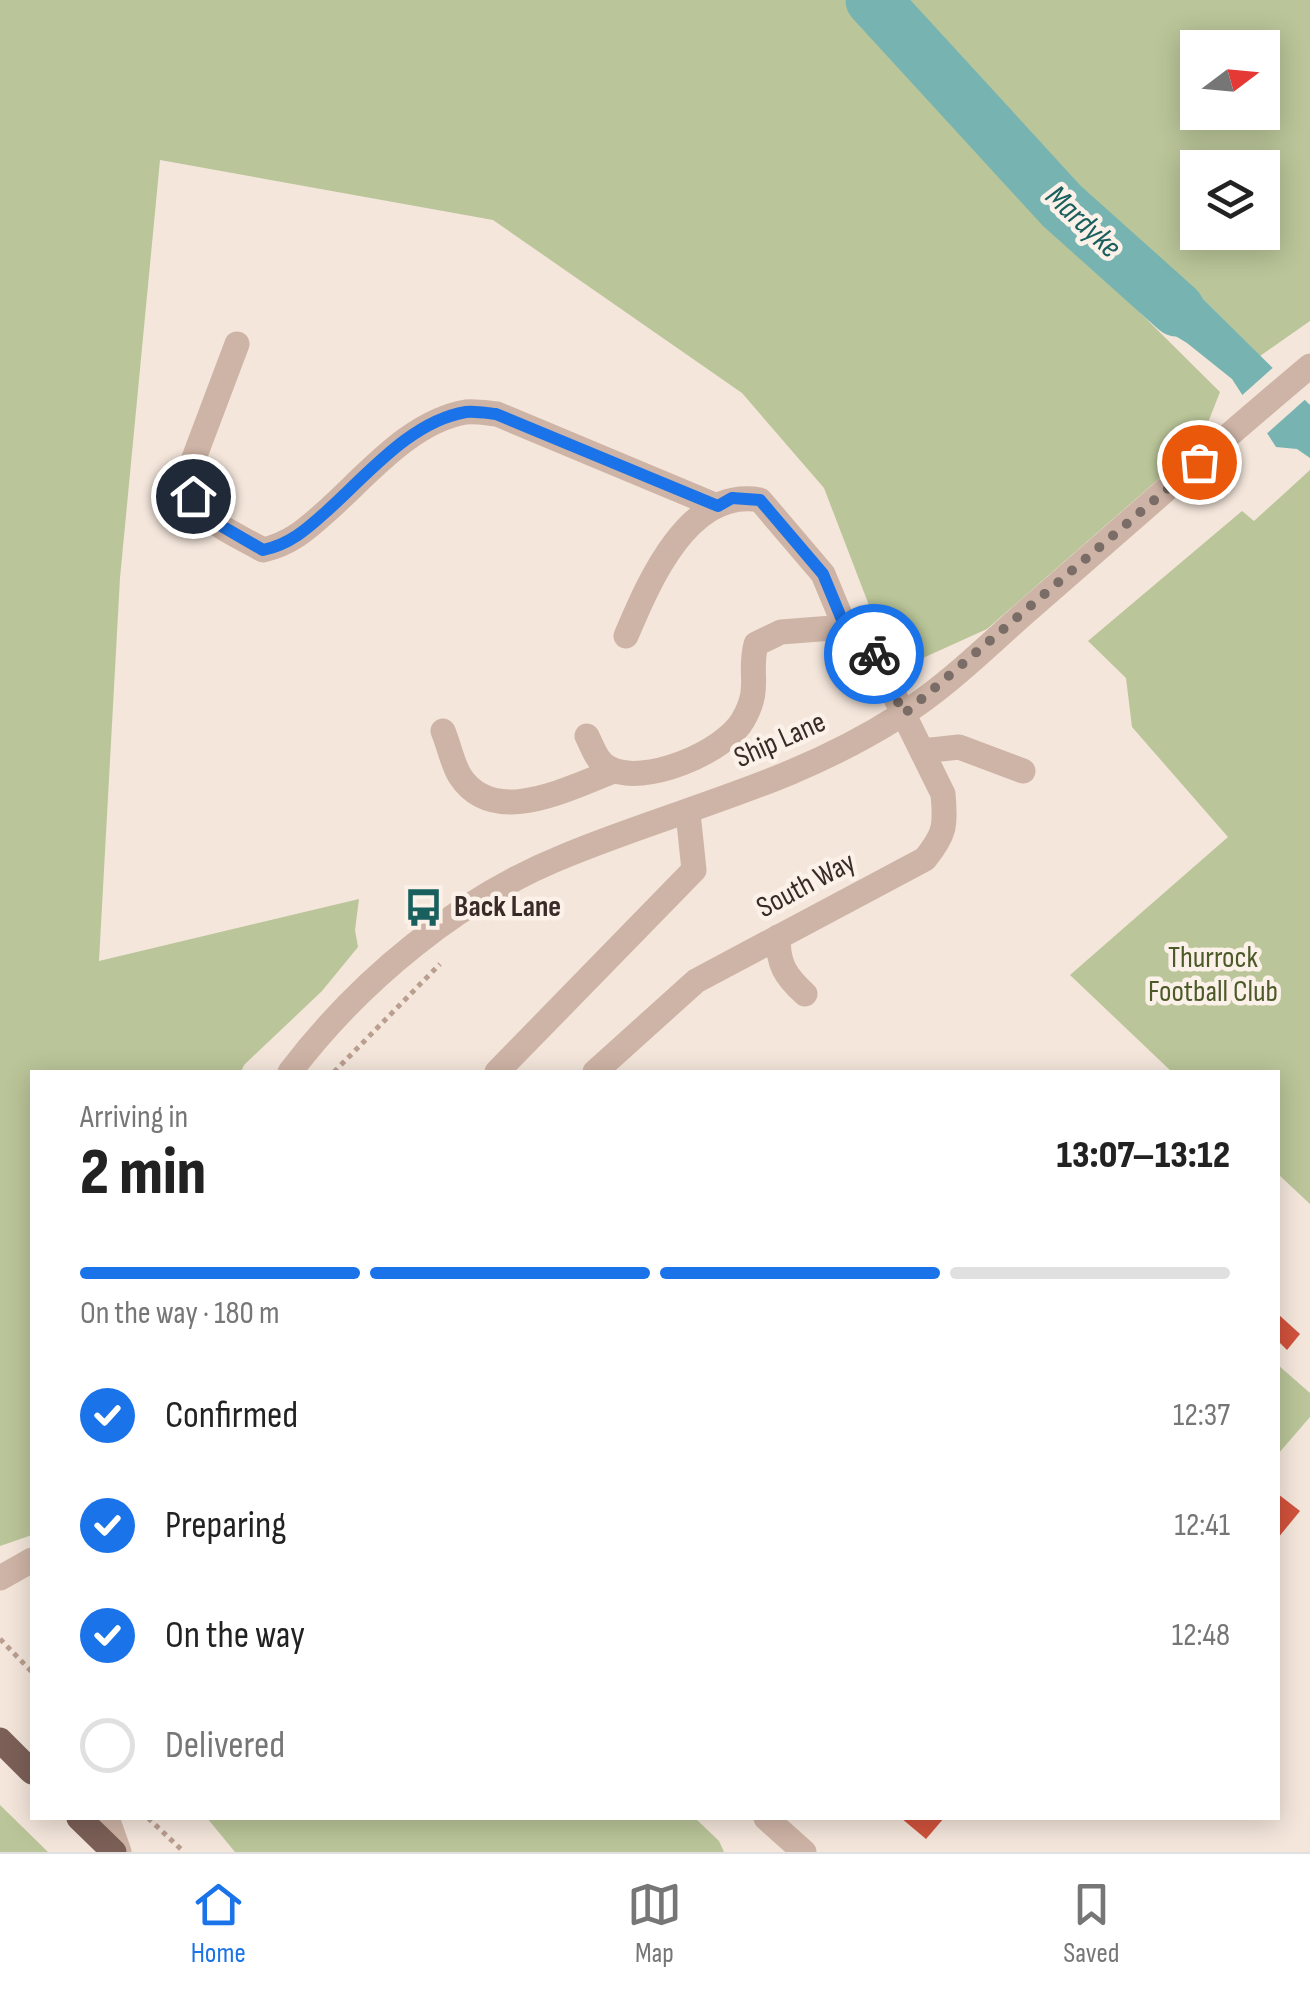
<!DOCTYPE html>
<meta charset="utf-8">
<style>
body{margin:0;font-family:"Sofia Sans Condensed",sans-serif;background:#f2f2f2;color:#222;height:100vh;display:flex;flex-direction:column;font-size:38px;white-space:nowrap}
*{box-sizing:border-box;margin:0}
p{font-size:32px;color:#767676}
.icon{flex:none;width:55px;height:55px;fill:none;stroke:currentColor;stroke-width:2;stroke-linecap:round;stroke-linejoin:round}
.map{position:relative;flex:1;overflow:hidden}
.details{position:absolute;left:30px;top:1070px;width:1250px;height:750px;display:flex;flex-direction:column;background:#fff;border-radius:0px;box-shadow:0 5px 25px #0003}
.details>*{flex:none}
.needle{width:65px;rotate:74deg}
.tools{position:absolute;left:1180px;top:30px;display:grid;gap:20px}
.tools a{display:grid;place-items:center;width:100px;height:100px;border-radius:0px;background:#fff;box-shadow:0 5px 25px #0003;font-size:50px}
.pin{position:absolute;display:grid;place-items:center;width:85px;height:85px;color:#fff;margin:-42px;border:5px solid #fff;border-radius:50%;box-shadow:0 2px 10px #0007}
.courier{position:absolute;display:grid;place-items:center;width:100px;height:100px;margin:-50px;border:8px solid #1a73e8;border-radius:50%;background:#fff;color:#222;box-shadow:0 2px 12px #0007}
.head em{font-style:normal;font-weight:800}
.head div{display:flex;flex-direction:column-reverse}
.head{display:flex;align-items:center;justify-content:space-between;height:170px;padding:0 50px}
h1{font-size:65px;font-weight:800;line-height:75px}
.bar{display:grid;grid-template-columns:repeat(4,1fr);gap:15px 10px;align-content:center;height:120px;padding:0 50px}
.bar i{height:12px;border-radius:8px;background:#e0e0e0}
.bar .current{background:#1a73e8}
.bar p{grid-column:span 4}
ol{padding:0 50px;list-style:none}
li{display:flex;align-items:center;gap:30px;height:110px}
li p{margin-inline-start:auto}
li .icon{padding:10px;border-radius:50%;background:#1a73e8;color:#fff;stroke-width:4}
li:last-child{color:#767676}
li i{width:55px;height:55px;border:5px solid #e0e0e0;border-radius:50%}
.menu{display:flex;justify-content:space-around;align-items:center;height:140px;border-top:2px solid #e0e0e0;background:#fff;font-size:28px;color:#767676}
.menu a{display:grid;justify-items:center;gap:5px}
.menu .current{color:#1a73e8}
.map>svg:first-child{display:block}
.green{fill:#bac599;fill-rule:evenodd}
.water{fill:#77b4b1}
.pier{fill:#f4e6db}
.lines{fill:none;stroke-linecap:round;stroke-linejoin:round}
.river{stroke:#77b4b1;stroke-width:55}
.building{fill:#d1523c}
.path{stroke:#ba9e90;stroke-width:5;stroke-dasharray:5 5;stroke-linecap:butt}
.minor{stroke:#ceb4a6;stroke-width:25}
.major{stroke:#7c6057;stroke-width:25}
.done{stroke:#7a6c66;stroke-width:10;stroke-dasharray:0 18}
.route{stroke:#1a73e8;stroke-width:12}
.labels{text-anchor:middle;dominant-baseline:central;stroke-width:9;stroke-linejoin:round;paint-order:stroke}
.street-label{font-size:30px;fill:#392b27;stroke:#fbf1e8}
.poi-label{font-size:30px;font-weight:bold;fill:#392b27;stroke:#fbf1e8;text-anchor:start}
.park-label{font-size:30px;fill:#4c5a29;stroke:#fbf1e8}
.water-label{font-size:32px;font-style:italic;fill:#195f5d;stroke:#fbf1e8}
</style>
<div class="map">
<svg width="1310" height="1852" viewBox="0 0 1310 1852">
<rect width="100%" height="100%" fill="#f4e6db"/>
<g class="green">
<path d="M0 0H1310V321L1260 356 1197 293 1140 243 1103 276 1220 392 1200 443 987 629 914 662 875 621 824 488 742 393 493 220 160 160 120 578 99 961 359 899 355 930 358 947 322 991 244 1065 241 1072H32V1535L0 1546ZM1198 48H1262V112H1198ZM1198 168H1262V232H1198Z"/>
<path d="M1310 470V1204L1278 1174V1072H1172L1070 975 1228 837 1132 727 1126 678 1088 641 1242 511 1254 521Z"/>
<path d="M1278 1365 1310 1393V1417L1278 1454Z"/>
<path d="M0 1805 48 1852H0Z"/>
<path d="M207 1818H695L719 1841 724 1852H235Z"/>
</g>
<path class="water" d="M1139 242 1197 293 1310 405V458L1297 449 1276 447 1232 379 1187 343 1154 323 1103 276Z"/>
<path class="pier" d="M1276 365 1309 396 1264 436 1239 398Z"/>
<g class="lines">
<path class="river" d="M873 0 1062 206 1177 309"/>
</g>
<g class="building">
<path d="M1278 1314 1300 1334 1287 1350 1278 1341Z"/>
<path d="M1278 1494 1300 1511 1278 1538Z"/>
<path d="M901 1818H944L926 1839Z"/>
</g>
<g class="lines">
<g class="path">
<path d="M334 1072 440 964"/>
<path d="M0 1639 32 1672"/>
<path d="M148 1818 184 1852"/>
</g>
<g class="minor">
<path d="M237 344 188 474C199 523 223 527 263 550 291 544 308 528 328 510 367 475 411 421 466 412 475 411 487 413 497 414L717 506"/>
<path d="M443 731C449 745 452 763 460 776 494 829 570 787 614 771"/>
<path d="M587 736C593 748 597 762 609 768 643 787 725 752 743 720 762 687 748 675 756 644L781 632 845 627"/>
<path d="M922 751 959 747 1023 771"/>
<path d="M778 937C778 964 785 976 805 994"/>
<path d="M290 1072C360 980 459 898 567 855 684 807 792 785 901 715 948 686 993 640 1035 604 1126 525 1217 444 1310 366"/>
<path d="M497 1072 694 870 688 813"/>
<path d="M595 1072 696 981 925 859C945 834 946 826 943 794L871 648 845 627 823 574 760 500C688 487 648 584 626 636"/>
<path d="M0 1578 32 1560"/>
<path d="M107 1818 119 1852"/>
<path d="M766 1818 804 1852"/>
</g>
<g class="major">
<path d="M0 1740 32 1772"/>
<path d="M79 1818 114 1852"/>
</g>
</g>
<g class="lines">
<path class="done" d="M874 654 904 714 1199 462"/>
<path class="route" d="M193 496 206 517 263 550C291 544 308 528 328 510 367 475 411 421 466 412 475 411 487 413 496 414L718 506 732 498 760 500 823 574 845 627 874 654"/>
</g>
<defs>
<symbol id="bus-bare" viewBox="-9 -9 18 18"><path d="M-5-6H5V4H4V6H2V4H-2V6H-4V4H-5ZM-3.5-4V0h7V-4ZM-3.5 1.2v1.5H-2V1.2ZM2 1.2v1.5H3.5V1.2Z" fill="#195f5d" stroke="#fbf1e8" stroke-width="2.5" paint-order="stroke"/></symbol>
</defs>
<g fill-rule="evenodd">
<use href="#bus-bare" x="396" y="880" width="55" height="55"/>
</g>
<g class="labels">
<g class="street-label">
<text transform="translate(780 740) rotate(-24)">Ship Lane</text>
<text transform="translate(806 885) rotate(-28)">South Way</text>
</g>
<g class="poi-label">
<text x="454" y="907">Back Lane</text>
</g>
<g class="park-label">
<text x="1213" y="958">Thurrock<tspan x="1213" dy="34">Football Club</tspan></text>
</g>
<g class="water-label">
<text transform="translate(1083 222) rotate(43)">Mardyke</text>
</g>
</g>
</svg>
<div class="tools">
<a><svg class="needle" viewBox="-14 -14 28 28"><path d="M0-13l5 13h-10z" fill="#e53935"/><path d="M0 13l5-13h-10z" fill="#767676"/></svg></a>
<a><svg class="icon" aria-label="layers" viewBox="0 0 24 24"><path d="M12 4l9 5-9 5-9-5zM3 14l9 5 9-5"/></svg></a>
</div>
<div class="pin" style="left:1199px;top:462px;background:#ea580c"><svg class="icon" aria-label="bag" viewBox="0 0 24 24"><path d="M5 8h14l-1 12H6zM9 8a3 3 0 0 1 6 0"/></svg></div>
<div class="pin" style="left:193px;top:496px;background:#1f2937"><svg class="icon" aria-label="home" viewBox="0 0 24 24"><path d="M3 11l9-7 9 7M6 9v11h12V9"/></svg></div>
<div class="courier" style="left:874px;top:654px"><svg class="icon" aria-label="bike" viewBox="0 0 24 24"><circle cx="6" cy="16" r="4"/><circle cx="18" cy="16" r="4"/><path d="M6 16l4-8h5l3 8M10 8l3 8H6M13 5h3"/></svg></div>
<section class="details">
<div class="head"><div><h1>2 min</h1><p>Arriving in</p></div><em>13:07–13:12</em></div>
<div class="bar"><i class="current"></i><i class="current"></i><i class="current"></i><i></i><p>On the way · 180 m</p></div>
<ol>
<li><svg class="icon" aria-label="check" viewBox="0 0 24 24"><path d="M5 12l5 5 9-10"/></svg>Confirmed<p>12:37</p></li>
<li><svg class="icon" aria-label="check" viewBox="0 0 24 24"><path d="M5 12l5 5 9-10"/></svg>Preparing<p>12:41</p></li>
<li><svg class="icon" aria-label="check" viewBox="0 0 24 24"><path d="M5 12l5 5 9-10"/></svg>On the way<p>12:48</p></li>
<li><i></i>Delivered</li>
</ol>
</section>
</div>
<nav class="menu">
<a class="current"><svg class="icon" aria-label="home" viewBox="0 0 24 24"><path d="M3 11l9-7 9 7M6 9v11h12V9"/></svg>Home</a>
<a><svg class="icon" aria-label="map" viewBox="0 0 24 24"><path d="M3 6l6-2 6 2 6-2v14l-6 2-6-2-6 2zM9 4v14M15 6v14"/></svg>Map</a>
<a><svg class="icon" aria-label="saved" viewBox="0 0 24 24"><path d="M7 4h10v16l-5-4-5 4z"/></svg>Saved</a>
</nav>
